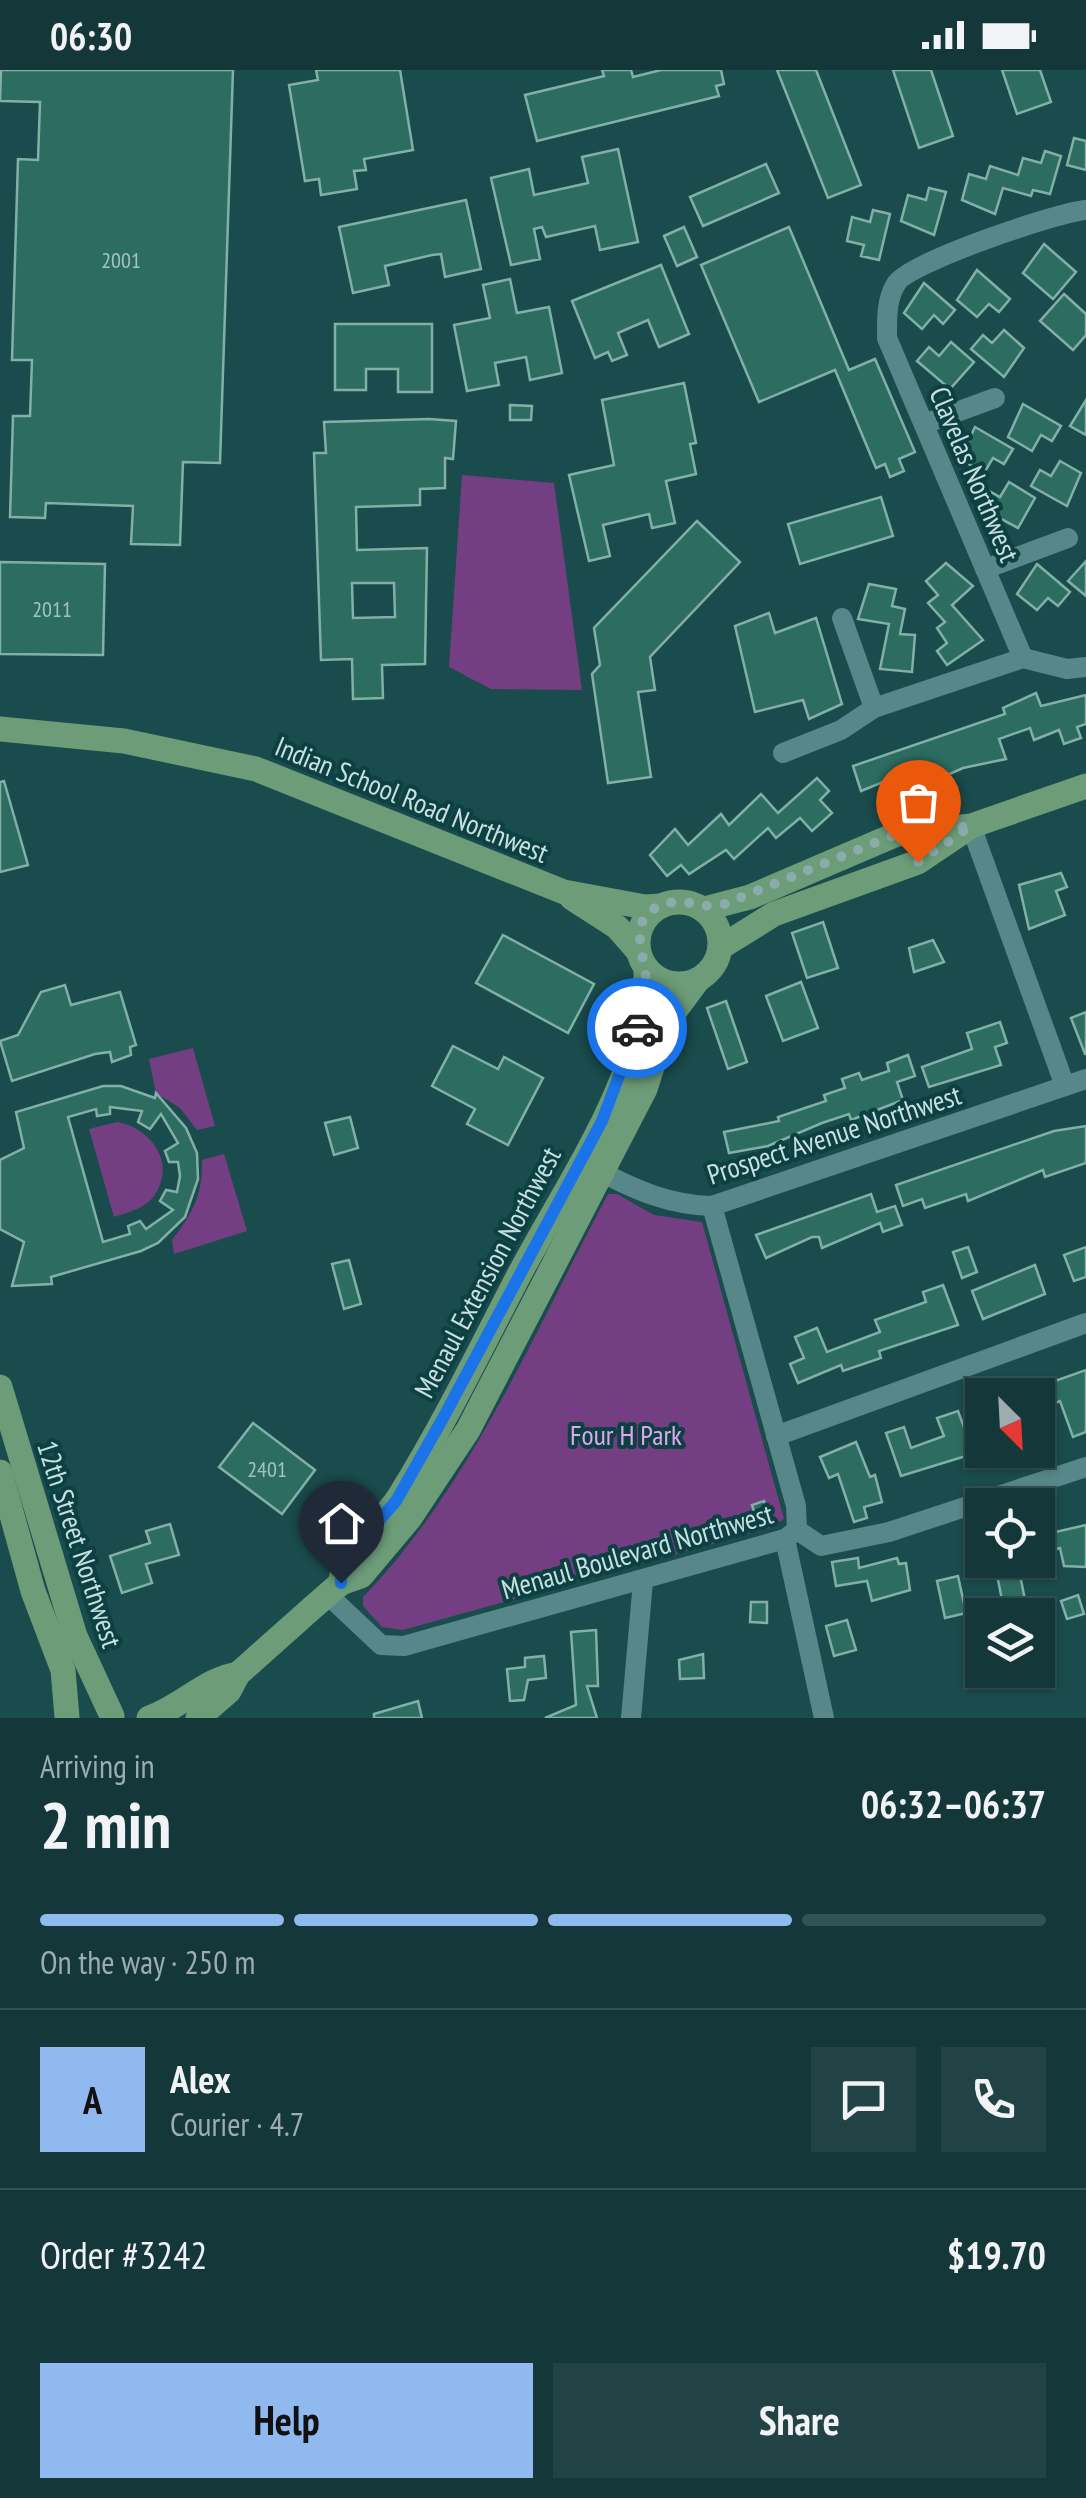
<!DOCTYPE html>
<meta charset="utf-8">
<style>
body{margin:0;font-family:"PT Sans Narrow",sans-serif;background:#214345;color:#f1f3f6;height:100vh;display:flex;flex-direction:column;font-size:38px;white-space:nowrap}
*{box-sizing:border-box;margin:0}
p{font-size:32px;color:#9dacaf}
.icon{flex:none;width:55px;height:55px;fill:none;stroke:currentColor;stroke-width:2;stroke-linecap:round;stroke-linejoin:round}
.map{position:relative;height:1648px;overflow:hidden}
.sheet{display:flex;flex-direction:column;background:#14383a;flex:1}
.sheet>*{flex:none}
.needle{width:65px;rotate:156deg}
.controls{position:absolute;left:965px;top:1308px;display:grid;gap:20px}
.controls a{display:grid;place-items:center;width:90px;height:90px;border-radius:0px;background:#14383a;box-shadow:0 2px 8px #0004,0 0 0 2px #335254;font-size:50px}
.pin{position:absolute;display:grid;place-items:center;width:85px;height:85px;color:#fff;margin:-102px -42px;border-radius:50% 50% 50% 0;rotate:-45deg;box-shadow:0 0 10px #0007}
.pin .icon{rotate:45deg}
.courier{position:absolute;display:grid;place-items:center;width:100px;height:100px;margin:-50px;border:8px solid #1a73e8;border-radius:50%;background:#fff;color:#222;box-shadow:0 2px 12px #0007}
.head em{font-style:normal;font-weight:600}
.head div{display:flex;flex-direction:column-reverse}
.head{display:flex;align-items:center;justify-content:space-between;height:170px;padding:0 40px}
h1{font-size:65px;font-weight:600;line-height:75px}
.bar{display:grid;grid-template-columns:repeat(4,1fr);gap:15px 10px;align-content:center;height:120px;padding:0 40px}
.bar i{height:12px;border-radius:8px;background:#335254}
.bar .selected{background:#90b9f0}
.bar p{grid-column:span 4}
.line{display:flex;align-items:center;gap:25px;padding:0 40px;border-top:2px solid #335254}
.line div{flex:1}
.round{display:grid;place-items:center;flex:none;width:105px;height:105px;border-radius:0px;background:#214345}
.button{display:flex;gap:20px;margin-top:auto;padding:20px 40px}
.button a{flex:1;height:115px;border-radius:0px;background:#90b9f0;color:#111;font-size:40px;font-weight:600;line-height:115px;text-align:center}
.button a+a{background:#214345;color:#f1f3f6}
.status{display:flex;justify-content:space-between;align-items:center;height:70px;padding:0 50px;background:#14383a;direction:ltr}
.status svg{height:28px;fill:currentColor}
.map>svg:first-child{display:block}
.green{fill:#743f82}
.building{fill:#2d6d61;stroke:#82b0a6;stroke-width:2.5;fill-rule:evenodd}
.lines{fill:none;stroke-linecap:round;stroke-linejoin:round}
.minor{stroke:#588789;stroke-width:20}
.major{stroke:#6c9c78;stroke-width:25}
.done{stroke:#8bacad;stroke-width:10;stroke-dasharray:0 18}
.route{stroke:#1a73e8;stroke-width:12}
.labels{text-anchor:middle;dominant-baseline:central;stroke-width:8;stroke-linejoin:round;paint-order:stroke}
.number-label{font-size:22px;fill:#a1c3c1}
.street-label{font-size:28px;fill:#c8e0e1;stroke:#0c4042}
.park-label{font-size:28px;fill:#e1a6f0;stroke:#0c4042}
</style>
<div class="status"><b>06:30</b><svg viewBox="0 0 49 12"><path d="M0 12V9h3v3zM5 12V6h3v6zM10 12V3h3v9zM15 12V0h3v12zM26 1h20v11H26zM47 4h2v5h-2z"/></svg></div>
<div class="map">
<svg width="1086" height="1648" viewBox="0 0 1086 1648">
<rect width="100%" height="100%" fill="#1a4b4d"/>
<g class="green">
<path d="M462 405 554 413 582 620 491 619 449 597Z"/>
<path d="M193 978 215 1056 197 1060 180 1038 156 1023 149 989Z"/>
<path d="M117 1052C149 1057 176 1091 156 1123 147 1138 129 1142 114 1147L89 1059Z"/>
<path d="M224 1084 247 1161 174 1184 172 1170C193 1143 203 1124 202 1090Z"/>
<path d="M608 1124H617L654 1145 702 1152 784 1449 770 1458 403 1560 382 1557 363 1536V1527C471 1416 535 1260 608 1124Z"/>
</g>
<g class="building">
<path d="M1 0H233L220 393 183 392 180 475 131 474 133 436 46 433 45 448 10 447 13 346H30L32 290H12L18 89 38 90 40 32 0 31Z"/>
<path d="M316 0H400L413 80 364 89 366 100 354 101 357 119 321 125 319 109 305 111 289 15 318 10Z"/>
<path d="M602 0H631L633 7 661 0H721L724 14 716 16 719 26 537 71 525 25 604 6Z"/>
<path d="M777 0H816L861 115 828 128Z"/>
<path d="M893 0H931L953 66 919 78Z"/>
<path d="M1002 0H1040L1051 32 1017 44Z"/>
<path d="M1074 68 1086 71V100L1067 95Z"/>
<path d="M618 79 638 172 600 180 595 156 546 167 542 157 534 159 540 189 511 195 491 108 529 99 534 125 588 113 582 87Z"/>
<path d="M1045 81 1061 86 1050 124 1033 120 1031 126 1003 118 995 144 962 130 969 104 986 109 990 96 1018 105 1023 88 1041 93Z"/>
<path d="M766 94 779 123 703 156 690 127Z"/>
<path d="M929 118 946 122 934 165 901 151 908 125 926 130Z"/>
<path d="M466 130 481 199 445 207 441 184 432 185 385 196 389 215 353 223 339 157Z"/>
<path d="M873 140 890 144 879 190 861 186 864 175 847 171 852 147 870 152Z"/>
<path d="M684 157 697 187 677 196 664 166Z"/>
<path d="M789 157 849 300 875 289 915 382 899 389 904 401 890 407 885 394 876 398 835 300 759 332 701 195Z"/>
<path d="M1044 174 1076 202 1053 229 1023 203Z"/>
<path d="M661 195 689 264 659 277 648 250 618 263 627 285 612 291 608 282 595 288 572 231Z"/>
<path d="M977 200 1010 229 999 242 989 234 977 247 957 230Z"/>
<path d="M510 209 517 243 549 237 562 303 530 310 526 287 495 293 499 315 467 321 454 255 490 248 483 215Z"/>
<path d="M924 213 955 240 943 254 934 245 922 259 904 243Z"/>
<path d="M1064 224 1086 244V265L1073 280 1040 251Z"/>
<path d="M335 254H432V322H398V299H366V320H335Z"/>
<path d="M1004 260 1024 278 1004 307 971 279 983 265 992 273Z"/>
<path d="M951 272 974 292 950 319 917 291 929 277 939 286Z"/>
<path d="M684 313 696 373 690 374 696 404 666 411 675 453 652 458 649 444 603 455 610 486 589 491 569 405 614 395 602 330Z"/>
<path d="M1086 330V365L1070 356Z"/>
<path d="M1023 334 1061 356 1052 371 1041 365 1032 381 1008 367Z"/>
<path d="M510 335 532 336 531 350H510Z"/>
<path d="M429 349 456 351 453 389 445 388V418L420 419V435L356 437 357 480 427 478 425 594 382 595 383 628 353 629 352 589 321 590 314 383H326L324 352ZM352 513H394L395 547 353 548Z"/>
<path d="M975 357 1013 379 1004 394 993 388 984 403 960 389Z"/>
<path d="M1060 391 1081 403 1067 436 1031 416 1040 400 1051 406Z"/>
<path d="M1009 412 1035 428 1018 458 979 437 989 421 1000 427Z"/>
<path d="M881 427 893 466 800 494 788 454Z"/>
<path d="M697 451 740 492 650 587 655 620 638 622 651 707 608 713 592 604 600 595 594 558Z"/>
<path d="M1086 491V526L1068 511Z"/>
<path d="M0 492 105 494 103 585 0 584Z"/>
<path d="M946 493 973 516 952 535 983 570 947 595 937 581 947 573 937 558 945 552 928 533 938 525 926 511Z"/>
<path d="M1037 494 1070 522 1058 536 1048 528 1037 540 1017 524Z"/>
<path d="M869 514 896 519 892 536 905 539 900 564 915 565 912 602 880 599 889 554 858 549Z"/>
<path d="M769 543 775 563 816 548 842 634 809 649 803 630 755 642 735 556Z"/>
<path d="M1036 623 1041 636 1086 625V654L1077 657 1081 668 1064 674 1059 660 1034 670 1030 658 999 669 1006 689 963 698 916 719 910 701 861 721 853 696 1005 644 1003 638Z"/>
<path d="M817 708 829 721 820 730 832 743 812 761 800 748 776 768 768 758 734 789 726 780 689 804 681 795 667 806 650 785 675 759 688 775 721 744 729 755 761 724 778 743Z"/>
<path d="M4 711 28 795 0 802V712Z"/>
<path d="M1061 803 1067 817 1056 821 1065 845 1029 859 1019 815Z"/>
<path d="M823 852 838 898 807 908 792 863Z"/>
<path d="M503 865 594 914 568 963 476 913Z"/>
<path d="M933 870 944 892 914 902 909 878Z"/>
<path d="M801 912 818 958 783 971 766 926Z"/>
<path d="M65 915 71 935 120 922 136 975 130 977 131 985 112 992 110 982 95 984 12 1011 0 971 18 965 41 922Z"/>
<path d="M726 931 747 992 728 999 707 938Z"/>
<path d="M1086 942V984H1085L1071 948Z"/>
<path d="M1000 952 1007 973 995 977 1001 995 929 1017 922 997 972 979 967 963Z"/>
<path d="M453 976 498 999 504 987 543 1008 508 1075 467 1054 475 1039 432 1016Z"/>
<path d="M908 985 915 1006 897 1012 903 1030 851 1050 849 1044 822 1053 768 1076 729 1083 724 1062 779 1051 778 1047 826 1031 824 1025 845 1018 842 1009 859 1003 862 1010 889 1001 887 993Z"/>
<path d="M103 1016H121L155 1028 156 1023 186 1058 197 1083 198 1109 185 1147 158 1173 141 1181 51 1207 52 1214 12 1216 24 1172 0 1159V1090L24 1078 16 1042ZM110 1037 142 1041 138 1052 150 1059 161 1044 178 1073 165 1081 169 1092H178L180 1106 177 1122 166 1120 160 1131 173 1140 146 1159 140 1151 128 1156 130 1164 103 1172 68 1047 96 1039 97 1046 110 1044Z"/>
<path d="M350 1047 358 1078 334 1085 325 1053Z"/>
<path d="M1086 1056V1093L1045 1107 1043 1100 968 1131 966 1124 925 1138 922 1129 903 1136 896 1115 1054 1061Z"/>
<path d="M871 1124 877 1142 895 1136 902 1155 883 1162 880 1153 822 1178 819 1167H812L766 1188 756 1165Z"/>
<path d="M968 1177 977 1202 962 1208 953 1182Z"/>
<path d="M1086 1177V1207L1074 1211 1064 1185Z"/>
<path d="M349 1190 361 1234 344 1239 332 1194Z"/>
<path d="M1035 1195 1045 1224 983 1249 972 1221Z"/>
<path d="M943 1215 958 1255 879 1281 881 1288 843 1301 841 1295 798 1313 790 1294 804 1288 795 1267 817 1258 827 1282 880 1262 875 1250 926 1232 923 1222Z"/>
<path d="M1086 1300V1362L1073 1367 1060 1331 1038 1339V1317Z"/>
<path d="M958 1341 968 1368 982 1363V1381L901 1406 886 1363 904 1357 911 1378 944 1366 937 1348Z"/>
<path d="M253 1353 315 1400 282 1444 219 1397Z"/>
<path d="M856 1372 870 1407 875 1405 882 1432 864 1437 867 1448 854 1452 838 1404 829 1408 820 1387Z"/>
<path d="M764 1431 769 1446 757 1450 752 1435Z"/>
<path d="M170 1454 179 1485 146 1494 152 1513 122 1523 110 1486 150 1473 146 1461Z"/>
<path d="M1086 1455V1497L1064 1496 1060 1478 1038 1484V1466Z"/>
<path d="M858 1488 859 1498 897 1488 899 1494 906 1493 910 1520 872 1531 867 1511 836 1516 832 1492Z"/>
<path d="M1017 1490 1028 1545H1005L995 1495Z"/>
<path d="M958 1506 966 1543 945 1548 937 1511Z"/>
<path d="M1078 1525 1084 1544 1067 1549 1061 1531Z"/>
<path d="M751 1532H767V1553L750 1552Z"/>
<path d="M847 1550 856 1580 834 1586 826 1556Z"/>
<path d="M596 1560 598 1616H587L597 1648H545L576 1635 571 1562Z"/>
<path d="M703 1584 704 1608 680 1609 679 1590Z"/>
<path d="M544 1586 546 1608 528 1610 524 1630 510 1631 507 1599 525 1597V1588Z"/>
<path d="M418 1631 422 1648H374V1644Z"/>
</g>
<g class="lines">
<g class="minor">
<path d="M924 354 995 328"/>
<path d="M985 499 1068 468"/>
<path d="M842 548 874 638"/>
<path d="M1023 588 887 268C887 249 886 230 896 214 907 193 1058 142 1086 140"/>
<path d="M783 683 841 660 874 638 1023 588 1067 599 1086 597"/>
<path d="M971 756 1065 1016"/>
<path d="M601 1102C638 1121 670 1135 712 1136L1086 1009"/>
<path d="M712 1136 796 1436 797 1460"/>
<path d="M776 1366 1086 1253"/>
<path d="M797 1460 821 1476 889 1462 1086 1397"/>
<path d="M785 1469 824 1648"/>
<path d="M328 1525 381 1575 404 1576 785 1469 797 1460"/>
<path d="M631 1648 643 1511"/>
</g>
<g class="major">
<path d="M0 659 124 671 256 699 564 822 645 837 661 836"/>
<path d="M572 828 617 857 638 881"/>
<circle cx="679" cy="873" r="41"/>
<path d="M704 839 750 827 897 764 971 756 1086 716"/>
<path d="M721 877 774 844 918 792 967 759"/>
<path d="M0 1317 75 1566 112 1646"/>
<path d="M0 1402 33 1521 63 1600 67 1647"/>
<path d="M341 1513C343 1476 380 1457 399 1427 443 1356 480 1280 519 1205 565 1117 649 1000 646 898"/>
<path d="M149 1648C182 1637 205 1609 238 1604"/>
<path d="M198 1648 229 1621 238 1604 311 1539 341 1513 361 1506 409 1449 468 1360 645 1019 666 953 697 911"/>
</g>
</g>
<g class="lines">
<path class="done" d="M637 958C641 943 646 927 646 912 646 884 622 844 669 833 689 829 703 839 722 835L897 764 971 756 918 792"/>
<path class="route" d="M341 1513 342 1493 396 1431 442 1350 602 1051 637 958"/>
</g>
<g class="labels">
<g class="number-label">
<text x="121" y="190">2001</text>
<text x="52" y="539">2011</text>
<text x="267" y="1399">2401</text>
</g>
<g class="street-label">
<text transform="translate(975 404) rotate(67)">Clavelas Northwest</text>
<text transform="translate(412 729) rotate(22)">Indian School Road Northwest</text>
<text transform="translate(834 1064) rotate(-18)">Prospect Avenue Northwest</text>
<text transform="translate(487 1202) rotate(-62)">Menaul Extension Northwest</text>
<text transform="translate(80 1474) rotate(72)">12th Street Northwest</text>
<text transform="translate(637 1481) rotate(-16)">Menaul Boulevard Northwest</text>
</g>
<g class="park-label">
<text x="626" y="1364">Four H Park</text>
</g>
</g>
</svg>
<div class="controls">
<a><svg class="needle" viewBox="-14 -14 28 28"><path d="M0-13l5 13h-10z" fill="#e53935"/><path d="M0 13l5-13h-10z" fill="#9dacaf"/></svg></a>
<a><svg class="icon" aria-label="locate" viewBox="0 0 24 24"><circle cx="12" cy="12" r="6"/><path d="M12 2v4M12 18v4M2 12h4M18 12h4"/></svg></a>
<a><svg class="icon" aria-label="layers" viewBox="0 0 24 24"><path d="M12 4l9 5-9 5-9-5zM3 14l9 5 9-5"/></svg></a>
</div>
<div class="pin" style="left:918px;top:792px;background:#ea580c"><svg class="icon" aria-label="bag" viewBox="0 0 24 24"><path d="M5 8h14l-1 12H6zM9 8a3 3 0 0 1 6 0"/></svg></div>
<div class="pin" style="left:341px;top:1513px;background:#1f2937"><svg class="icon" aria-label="home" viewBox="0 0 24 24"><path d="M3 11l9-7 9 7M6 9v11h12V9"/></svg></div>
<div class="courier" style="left:637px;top:958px"><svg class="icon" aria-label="car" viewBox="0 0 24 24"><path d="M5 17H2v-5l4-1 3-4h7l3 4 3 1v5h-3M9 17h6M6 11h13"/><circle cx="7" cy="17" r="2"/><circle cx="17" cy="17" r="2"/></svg></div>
</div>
<section class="sheet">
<div class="head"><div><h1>2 min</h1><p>Arriving in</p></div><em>06:32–06:37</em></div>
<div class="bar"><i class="selected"></i><i class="selected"></i><i class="selected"></i><i></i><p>On the way · 250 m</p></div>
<div class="line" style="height:180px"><b class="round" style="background:#90b9f0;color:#111">A</b><div><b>Alex</b><p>Courier · 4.7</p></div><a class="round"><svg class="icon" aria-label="chat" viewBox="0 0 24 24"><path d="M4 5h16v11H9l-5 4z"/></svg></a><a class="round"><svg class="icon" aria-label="phone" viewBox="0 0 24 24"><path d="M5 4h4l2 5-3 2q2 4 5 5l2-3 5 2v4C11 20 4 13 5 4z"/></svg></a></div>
<div class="line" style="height:130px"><div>Order #3242</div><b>$19.70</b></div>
<div class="button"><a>Help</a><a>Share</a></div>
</section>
